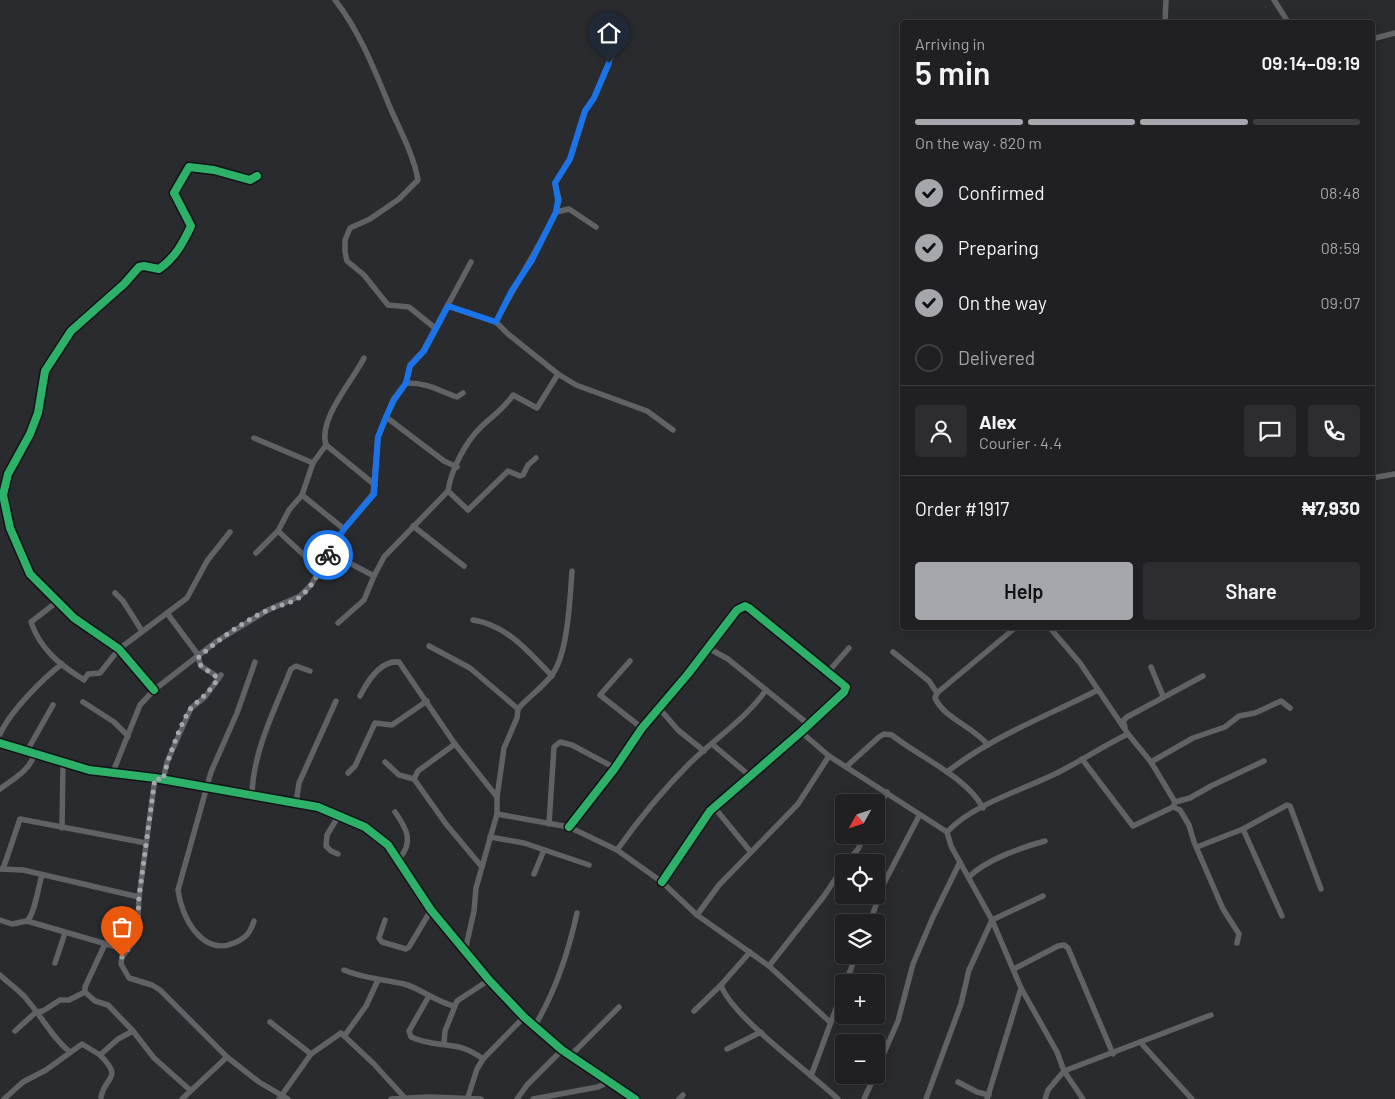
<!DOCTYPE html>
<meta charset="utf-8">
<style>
body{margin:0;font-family:Barlow,sans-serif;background:#2d2d30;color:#f1f3f6;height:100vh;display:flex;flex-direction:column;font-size:19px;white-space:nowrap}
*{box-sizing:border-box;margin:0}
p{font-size:16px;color:#a2a3a6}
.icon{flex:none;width:28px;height:28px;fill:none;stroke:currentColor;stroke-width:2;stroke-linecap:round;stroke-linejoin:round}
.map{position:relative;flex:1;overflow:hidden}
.side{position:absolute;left:900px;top:20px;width:475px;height:610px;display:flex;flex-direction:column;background:#202023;border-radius:5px;box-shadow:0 2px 12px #0003,0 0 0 1px #3d3e41}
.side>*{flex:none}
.needle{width:32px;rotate:230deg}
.buttons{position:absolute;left:835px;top:794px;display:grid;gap:10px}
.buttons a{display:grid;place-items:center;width:50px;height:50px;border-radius:5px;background:#202023;box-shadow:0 2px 12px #0003,0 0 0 1px #3d3e41;font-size:25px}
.pin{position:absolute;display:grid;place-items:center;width:42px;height:42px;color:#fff;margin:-51px -21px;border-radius:50% 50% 50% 0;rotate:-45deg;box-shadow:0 0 5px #0007}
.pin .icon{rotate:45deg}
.courier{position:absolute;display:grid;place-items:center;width:50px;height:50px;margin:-25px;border:4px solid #1a73e8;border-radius:50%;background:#fff;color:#222;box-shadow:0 1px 6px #0007}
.summary em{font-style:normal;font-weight:600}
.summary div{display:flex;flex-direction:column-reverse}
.summary{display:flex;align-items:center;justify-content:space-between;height:85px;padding:0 15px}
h1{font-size:32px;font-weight:600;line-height:38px}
.bar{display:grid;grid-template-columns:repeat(4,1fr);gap:8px 5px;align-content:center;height:60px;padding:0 15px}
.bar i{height:6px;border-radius:4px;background:#3d3e41}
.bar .current{background:#a5a7ac}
.bar p{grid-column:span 4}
.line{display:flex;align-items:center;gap:12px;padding:0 15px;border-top:1px solid #3d3e41}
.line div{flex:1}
.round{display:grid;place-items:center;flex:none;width:52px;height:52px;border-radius:5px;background:#2d2d30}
ol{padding:0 15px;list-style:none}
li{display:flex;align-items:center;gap:15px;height:55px}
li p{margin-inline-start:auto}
li .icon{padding:5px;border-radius:50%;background:#a5a7ac;color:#111;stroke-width:4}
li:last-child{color:#a2a3a6}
li i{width:28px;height:28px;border:2px solid #3d3e41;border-radius:50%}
.button{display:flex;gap:10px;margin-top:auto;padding:10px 15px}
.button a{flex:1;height:58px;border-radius:5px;background:#a5a7ac;color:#111;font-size:20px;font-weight:600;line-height:58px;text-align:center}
.button a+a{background:#2d2d30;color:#f1f3f6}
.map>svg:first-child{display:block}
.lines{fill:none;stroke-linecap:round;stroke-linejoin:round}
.street{stroke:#616265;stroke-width:5.5}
.cycleway-casing{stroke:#111316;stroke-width:11}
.cycleway{stroke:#2db169;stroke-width:8}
.done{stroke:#a5a7ac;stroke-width:5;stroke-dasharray:0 9}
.route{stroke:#1a73e8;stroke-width:6}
</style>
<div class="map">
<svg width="1395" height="1099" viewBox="0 0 1395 1099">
<rect width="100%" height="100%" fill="#2a2b2f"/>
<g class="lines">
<g class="street">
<path d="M335 0C361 33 376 74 392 112 402 134 414 157 418 180L399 199 370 219 350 228 345 240V252L347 261 364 275 388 305 409 307 435 328"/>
<path d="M1274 0 1288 22"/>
<path d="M1165 22 1166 0"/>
<path d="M1372 39 1395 33"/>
<path d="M556 212 559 200 555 183 570 159 585 111 594 98 617 43"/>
<path d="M448 306 496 322 508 334 558 374 576 385 647 411 673 430"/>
<path d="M496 322C515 285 538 249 556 212L569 209 596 227"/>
<path d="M364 358C352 382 318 419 326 445L375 485"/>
<path d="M406 383C425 382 440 391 457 397L463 393"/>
<path d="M386 417 444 461 457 467"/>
<path d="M254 438 313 463"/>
<path d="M1372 478 1395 474"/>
<path d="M448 491 468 510 506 473 508 471 520 476 523 475 528 465 536 458"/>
<path d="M302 495 344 529"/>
<path d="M413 526 464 566"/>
<path d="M278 531 320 570"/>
<path d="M329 552 374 576 364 600 338 623"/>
<path d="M256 553 278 531 289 510 302 495 313 463 326 445"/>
<path d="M374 576 384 557 448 491C451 470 465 443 480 428 491 417 504 409 513 395L537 408 558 374"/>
<path d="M115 593 123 601 142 631"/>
<path d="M58 601 31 622C40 649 60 665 84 680L88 674 100 673 119 649 187 598 207 561 230 532"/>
<path d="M167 613 196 652 201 666 218 677"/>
<path d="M473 620C507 625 529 652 552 676"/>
<path d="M1050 628 1080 663 1128 734"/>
<path d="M429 646 470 668 518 709"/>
<path d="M708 648 728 659 808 724"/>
<path d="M893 652 929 681 937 693 935 698C944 718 972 726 988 745"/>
<path d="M630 661 600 695 642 728"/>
<path d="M1151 667 1163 696"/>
<path d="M829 671 849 648"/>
<path d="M154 690 119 649 74 618 30 574 10 528 3 495 8 474 30 434 38 413 45 371 71 331 124 284 139 267 144 266 159 269C175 258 183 243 191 226L174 193 189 167 214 170 250 180 257 176"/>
<path d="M937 693 1015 628"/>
<path d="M360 696C367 682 380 660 399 662L455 744 497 797"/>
<path d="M83 702 114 722 128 736"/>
<path d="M659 708 678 730 704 751"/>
<path d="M1125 727 1123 721 1127 717 1203 676"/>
<path d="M801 732 829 756 947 832 951 846 992 920 1021 988 1057 1052 1064 1071 1083 1099"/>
<path d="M0 734C10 712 42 679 62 664"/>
<path d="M0 743 89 770 155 778 318 807 365 827 388 845 431 910 489 980 524 1017 562 1050 635 1099"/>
<path d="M712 744 750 776"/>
<path d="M27 751 53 705"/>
<path d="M1082 759 1133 826 1173 807"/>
<path d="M385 762 399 775 414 779 446 824 482 867"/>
<path d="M1151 762 1193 738 1225 727 1239 716 1255 713 1281 701 1290 708"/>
<path d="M846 767 879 737 884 734 892 735C919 757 967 777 983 808"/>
<path d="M113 772 140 705 154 690 217 641 268 610 300 596 311 585 344 529 373 494 378 437 386 417 393 400 406 383 410 365 423 351 471 262"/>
<path d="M947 772C993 736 1047 716 1098 690"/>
<path d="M348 773 355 766 375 723 392 725 427 701"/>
<path d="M155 778 139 897 137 937 122 957 121 964 129 978 152 985 160 990 227 1057 259 1082 288 1099"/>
<path d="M414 779 418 771 455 744"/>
<path d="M163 780 167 762 191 708 205 697 221 675"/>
<path d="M0 789C12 780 30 770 34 755"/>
<path d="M252 795C253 751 275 709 291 669L296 666 310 671"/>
<path d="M1175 802 1173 807 1180 810 1189 825 1194 842 1223 909 1239 934 1237 943"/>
<path d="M296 803 299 783 336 701"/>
<path d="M714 807 750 851"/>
<path d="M395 812C407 829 414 842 399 859"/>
<path d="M876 813 887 792"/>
<path d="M497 814 569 827 617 850 662 882 697 915 769 966 830 1022"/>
<path d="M549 824 554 747 560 742 572 745 615 768"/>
<path d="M569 827 615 768 642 728 688 674 737 610 745 606 749 608 846 687 844 692 801 732 710 811 662 882"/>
<path d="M62 828 63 764"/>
<path d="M1243 829 1282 916"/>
<path d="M947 832C973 804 1023 790 1057 773 1081 761 1103 746 1128 734L1151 762 1175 802 1190 798 1211 786 1264 761"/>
<path d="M490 837 524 843 589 865"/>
<path d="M1197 847 1243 829 1287 805 1290 806 1321 889"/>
<path d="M617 850C639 819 662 791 689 764 714 739 745 720 766 690"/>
<path d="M338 854 331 851 326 846 327 835 339 815"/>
<path d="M847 862 858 849 865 835"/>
<path d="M0 869 23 870 139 897"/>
<path d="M3 869 20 819 146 843"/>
<path d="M534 874 544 850"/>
<path d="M969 877C985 860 1023 847 1045 841"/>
<path d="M697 915 719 885 798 804 829 756"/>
<path d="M0 920 12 924 27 921 127 950"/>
<path d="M385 920 379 938 382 942 406 949 409 947 431 910"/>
<path d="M27 921C35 914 38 887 42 875"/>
<path d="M254 921C250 933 246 938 234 943 202 957 181 916 178 890L211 772 237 713 255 662"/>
<path d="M870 922 883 885 919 816"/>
<path d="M105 944 85 987V992L95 1001 108 1005 133 1031 154 1058 190 1090"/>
<path d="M465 951 474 911 476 888 497 814V797L504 748 517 718 518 709C528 697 542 688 551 676 568 656 570 598 572 571"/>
<path d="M750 952 721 985C731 1016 811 1073 838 1099"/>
<path d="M55 963 65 933"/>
<path d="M769 966 824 896 844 866"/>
<path d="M1014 969 1058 946 1064 945 1068 948 1113 1054"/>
<path d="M344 970C364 979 384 979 404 984 422 989 436 1002 454 1006"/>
<path d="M0 975C8 983 23 993 28 1001 43 1018 52 1038 70 1052"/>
<path d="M846 982 856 955"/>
<path d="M429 996 409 1031 411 1037C440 1050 454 1038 483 1059"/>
<path d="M694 1011 721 985"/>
<path d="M270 1022 311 1054"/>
<path d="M534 1027C556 991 568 954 577 913"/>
<path d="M15 1031 36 1012 43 1011 60 1000H69L85 992"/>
<path d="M345 1035 366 1006 378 980"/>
<path d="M1140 1042 1192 1099"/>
<path d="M444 1043 445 1031 457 1001 489 980"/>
<path d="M727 1049 761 1032"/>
<path d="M100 1055C124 1079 105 1076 101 1097"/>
<path d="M571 1055 619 1007"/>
<path d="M876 1071 898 1021 913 964 933 917 960 862"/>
<path d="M811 1076 844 987"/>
<path d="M958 1082 977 1092 989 1095"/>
<path d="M468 1097 477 1069 483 1059 524 1017"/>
<path d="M4 1099 23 1082 46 1070 82 1044 100 1055 118 1039 133 1031"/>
<path d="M182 1099 227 1057"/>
<path d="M279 1099 311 1054 341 1033 374 1064 404 1097"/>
<path d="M391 1099 429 1097 481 1099"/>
<path d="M517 1099 527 1085 562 1050"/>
<path d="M533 1099 598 1087 608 1082"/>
<path d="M679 1099 683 1095"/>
<path d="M864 1099 875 1075"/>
<path d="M926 1099 961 1004 969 970 992 920 1043 896"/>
<path d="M987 1099 1021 988"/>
<path d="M1045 1099 1048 1090 1064 1071 1211 1015"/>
</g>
<defs>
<g id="cycleway">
<path d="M154 690 119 649 74 618 30 574 10 528 3 495 8 474 30 434 38 413 45 371 71 331 124 284 139 267 144 266 159 269C175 258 183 243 191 226L174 193 189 167 214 170 250 180 257 176"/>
<path d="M0 743 89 770 155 778 318 807 365 827 388 845 431 910 489 980 524 1017 562 1050 635 1099"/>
<path d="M569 827 615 768 642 728 688 674 737 610 745 606 749 608 846 687 844 692 801 732 710 811 662 882"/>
</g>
</defs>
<use href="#cycleway" class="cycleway-casing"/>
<use href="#cycleway" class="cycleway"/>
</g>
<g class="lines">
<path class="done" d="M122 957 137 937 139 897 155 778 163 780C166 764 182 718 192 707 202 697 212 690 218 678L201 666 198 658C219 639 242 622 268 610 278 605 291 604 300 597 313 587 320 569 328 555"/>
<path class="route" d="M328 555 344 529 374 494 378 437 386 417 394 400 406 383 410 366 424 351 448 306 496 322 511 292 532 260 556 212 558 200 555 183 570 159 585 111 594 98 609 63"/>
</g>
</svg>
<div class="buttons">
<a><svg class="needle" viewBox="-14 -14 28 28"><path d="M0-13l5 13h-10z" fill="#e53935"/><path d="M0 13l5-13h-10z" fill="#a2a3a6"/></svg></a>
<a><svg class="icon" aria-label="locate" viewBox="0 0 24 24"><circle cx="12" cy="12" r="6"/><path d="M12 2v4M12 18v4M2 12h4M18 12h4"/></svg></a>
<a><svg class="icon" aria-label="layers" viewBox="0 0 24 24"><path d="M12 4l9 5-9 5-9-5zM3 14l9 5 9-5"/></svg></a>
<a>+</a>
<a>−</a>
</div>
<div class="pin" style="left:122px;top:957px;background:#ea580c"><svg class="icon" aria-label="bag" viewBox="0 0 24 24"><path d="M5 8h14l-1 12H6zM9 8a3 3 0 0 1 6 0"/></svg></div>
<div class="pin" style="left:609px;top:63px;background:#1f2937"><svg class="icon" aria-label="home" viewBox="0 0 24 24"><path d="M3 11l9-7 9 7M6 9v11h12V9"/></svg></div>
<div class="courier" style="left:328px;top:555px"><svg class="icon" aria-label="bike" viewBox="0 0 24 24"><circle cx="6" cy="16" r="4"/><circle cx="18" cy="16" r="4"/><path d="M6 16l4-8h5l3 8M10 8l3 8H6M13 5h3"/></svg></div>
<section class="side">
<div class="summary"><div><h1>5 min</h1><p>Arriving in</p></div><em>09:14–09:19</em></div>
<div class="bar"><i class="current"></i><i class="current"></i><i class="current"></i><i></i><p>On the way · 820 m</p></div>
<ol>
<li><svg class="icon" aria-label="check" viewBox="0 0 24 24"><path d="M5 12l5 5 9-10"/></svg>Confirmed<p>08:48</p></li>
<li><svg class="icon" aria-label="check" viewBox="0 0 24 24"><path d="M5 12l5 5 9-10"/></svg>Preparing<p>08:59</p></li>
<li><svg class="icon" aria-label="check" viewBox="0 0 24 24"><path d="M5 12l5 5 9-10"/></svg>On the way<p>09:07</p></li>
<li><i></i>Delivered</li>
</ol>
<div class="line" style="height:90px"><a class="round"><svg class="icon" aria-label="person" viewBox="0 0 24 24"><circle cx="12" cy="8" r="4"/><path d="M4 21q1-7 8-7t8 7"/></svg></a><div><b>Alex</b><p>Courier · 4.4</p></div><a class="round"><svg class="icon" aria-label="chat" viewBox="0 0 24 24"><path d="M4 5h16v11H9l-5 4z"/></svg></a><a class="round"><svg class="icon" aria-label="phone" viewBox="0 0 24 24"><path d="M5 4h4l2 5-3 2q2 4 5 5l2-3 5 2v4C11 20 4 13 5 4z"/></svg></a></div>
<div class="line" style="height:65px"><div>Order #1917</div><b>₦7,930</b></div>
<div class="button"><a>Help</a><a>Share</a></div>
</section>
</div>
